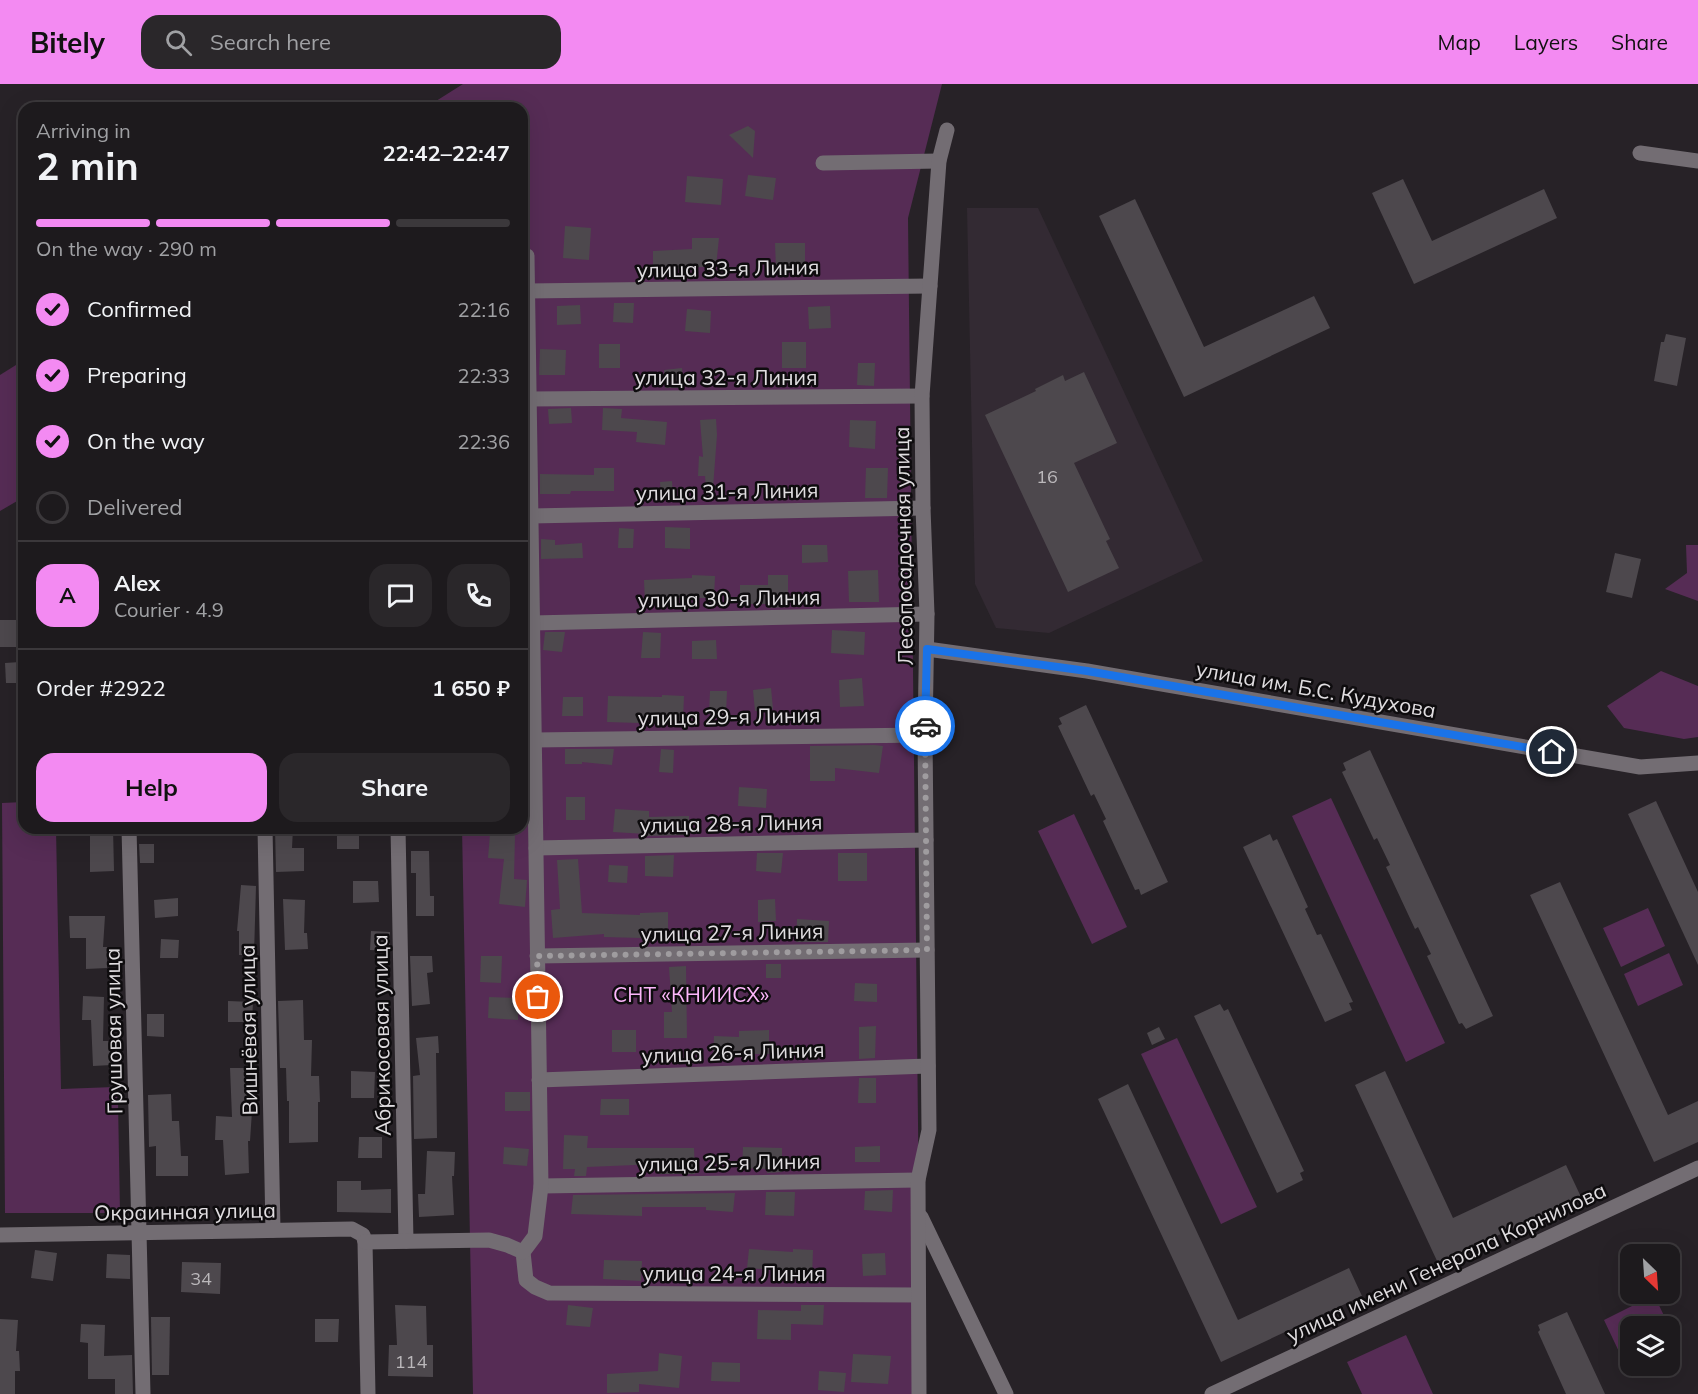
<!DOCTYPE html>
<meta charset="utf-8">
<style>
body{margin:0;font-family:Mulish,sans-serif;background:#2a272a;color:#f1f3f6;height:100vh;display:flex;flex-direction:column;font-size:22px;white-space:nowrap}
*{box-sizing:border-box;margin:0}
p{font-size:20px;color:#a0a1a4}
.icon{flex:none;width:33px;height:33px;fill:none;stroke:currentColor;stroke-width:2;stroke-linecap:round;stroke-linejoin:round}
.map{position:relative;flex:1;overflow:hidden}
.drawer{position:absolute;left:18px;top:18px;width:510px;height:732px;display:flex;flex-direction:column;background:#1d1a1d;border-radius:18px;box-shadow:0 6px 24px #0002,0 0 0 2px #3b383b}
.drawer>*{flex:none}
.needle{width:39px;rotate:155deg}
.controls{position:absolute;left:1620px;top:1160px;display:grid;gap:12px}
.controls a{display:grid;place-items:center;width:60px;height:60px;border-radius:12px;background:#1d1a1d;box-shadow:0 6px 24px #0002,0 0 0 2px #3b383b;font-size:30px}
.pin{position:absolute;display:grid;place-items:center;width:51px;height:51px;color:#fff;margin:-26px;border:3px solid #fff;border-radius:50%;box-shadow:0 2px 6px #0007}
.courier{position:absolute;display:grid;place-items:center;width:60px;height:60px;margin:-30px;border:4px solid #1a73e8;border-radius:50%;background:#fff;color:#222;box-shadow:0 2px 8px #0007}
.overview em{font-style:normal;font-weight:700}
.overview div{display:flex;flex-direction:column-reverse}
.overview{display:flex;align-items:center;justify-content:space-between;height:102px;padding:0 18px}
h1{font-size:39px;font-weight:700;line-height:45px}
.bar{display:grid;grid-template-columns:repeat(4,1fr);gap:9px 6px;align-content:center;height:72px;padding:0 18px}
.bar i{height:8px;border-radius:4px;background:#3b383b}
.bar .on{background:#f38af2}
.bar p{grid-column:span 4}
.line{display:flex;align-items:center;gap:15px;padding:0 18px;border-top:2px solid #3b383b}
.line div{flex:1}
.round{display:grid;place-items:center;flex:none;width:63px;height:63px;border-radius:18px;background:#2a272a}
ol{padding:0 18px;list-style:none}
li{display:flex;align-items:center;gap:18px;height:66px}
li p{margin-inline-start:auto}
li .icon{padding:6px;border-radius:50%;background:#f38af2;color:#111;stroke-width:4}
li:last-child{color:#a0a1a4}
li i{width:33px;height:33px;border:3px solid #3b383b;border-radius:50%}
.action{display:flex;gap:12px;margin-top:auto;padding:12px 18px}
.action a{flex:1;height:69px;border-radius:18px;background:#f38af2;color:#111;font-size:24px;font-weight:700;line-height:69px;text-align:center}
.action a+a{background:#2a272a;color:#f1f3f6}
header{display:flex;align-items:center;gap:36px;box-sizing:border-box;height:84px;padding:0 30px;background:#f38af2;color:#111}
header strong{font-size:28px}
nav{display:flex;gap:33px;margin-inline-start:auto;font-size:21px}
.search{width:420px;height:54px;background:#2a272a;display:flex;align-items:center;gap:15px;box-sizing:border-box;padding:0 21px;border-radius:18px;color:#a0a1a4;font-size:22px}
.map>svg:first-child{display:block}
.built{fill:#332a33}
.green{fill:#562c55}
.building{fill:#4d484d}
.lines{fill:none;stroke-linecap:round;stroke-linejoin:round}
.street{stroke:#736d73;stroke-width:15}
.done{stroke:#9f9c9f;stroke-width:6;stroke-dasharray:0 10.8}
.route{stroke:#1a73e8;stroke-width:8}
.labels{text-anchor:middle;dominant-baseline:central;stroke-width:5;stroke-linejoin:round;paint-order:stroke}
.number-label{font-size:18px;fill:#bbb8bb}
.street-label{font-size:21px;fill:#e0dde0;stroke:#0e0c0e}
.park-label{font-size:21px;fill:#fcb6fa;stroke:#0e0c0e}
</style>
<header>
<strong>Bitely</strong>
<div class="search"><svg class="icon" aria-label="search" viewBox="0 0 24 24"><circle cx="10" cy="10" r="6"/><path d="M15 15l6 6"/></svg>Search here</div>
<nav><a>Map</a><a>Layers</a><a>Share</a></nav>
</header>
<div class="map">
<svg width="1698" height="1310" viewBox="0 0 1698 1310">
<rect width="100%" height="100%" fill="#272227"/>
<path class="built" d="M967 124H1038L1203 477 1049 549 996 544 975 500Z"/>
<g class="green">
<path d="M463 0H942L908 134 921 1310H473L462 744H522V24H425Z"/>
<path d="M24 276V413L0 427V291Z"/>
<path d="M1686 461H1698V517L1665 505 1687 489Z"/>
<path d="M1661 587 1698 602V653L1684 655 1624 644 1607 622Z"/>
<path d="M1331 714 1445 959 1406 978 1292 732Z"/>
<path d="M24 718V744H56L61 1005 114 1003 118 1017 120 1129H5L2 719Z"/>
<path d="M1074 730 1127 843 1092 860 1038 747Z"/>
<path d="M1648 824 1665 862 1621 883 1603 844Z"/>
<path d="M1669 869 1683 901 1638 922 1624 890Z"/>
<path d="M1177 954 1257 1123 1221 1140 1141 970Z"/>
<path d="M1654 1211 1669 1242H1630V1281H1650L1630 1291 1604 1236Z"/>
<path d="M1406 1251 1433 1310H1362L1347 1278Z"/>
</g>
<g class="building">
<path d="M748 42 755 47 753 74 729 51Z"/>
<path d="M748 91 776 94 773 116 745 112Z"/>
<path d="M687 92 723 95 721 121 685 118Z"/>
<path d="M1403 95 1432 157 1544 105 1557 134 1414 200 1372 109Z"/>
<path d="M1135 115 1204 263 1314 212 1330 244 1184 313 1099 132Z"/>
<path d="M565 142 591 144 589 176 563 174Z"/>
<path d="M692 154H719L716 183H681V185L653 186V167L692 165Z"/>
<path d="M775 159H805V184L776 185Z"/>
<path d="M614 219H634L633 239 613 238Z"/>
<path d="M580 221 581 240 557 241V222Z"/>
<path d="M830 222 831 244 809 245 808 223Z"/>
<path d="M687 225 711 227 710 249 685 247Z"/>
<path d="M1666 250 1686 254 1677 302 1654 297 1661 258H1664Z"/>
<rect x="782" y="258" width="24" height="26"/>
<rect x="599" y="260" width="21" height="24"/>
<path d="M540 265 566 266 565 291H539Z"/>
<path d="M858 279H875L874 302 857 301Z"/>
<path d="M682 284 684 304H665L664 286Z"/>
<path d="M1084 288 1117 359 1074 379 1110 455 1106 457 1119 484 1068 508 985 331 1036 307 1035 305 1063 291 1065 297Z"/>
<path d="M571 324 572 339 549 340 548 325Z"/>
<path d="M603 324 622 325 621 334 667 338 665 361 636 358 637 348 602 346Z"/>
<path d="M716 335 717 351 713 404H706L705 392H698L699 372 703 373 700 336Z"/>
<path d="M850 336 876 337 875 365 849 363Z"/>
<path d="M594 384H614V407H571L570 410H540V390L594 391Z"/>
<path d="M866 384H888L887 414H865Z"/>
<path d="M672 397 673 413H661L660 398Z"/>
<path d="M665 443 690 444V465L665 464Z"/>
<path d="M619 444 634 445 633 464H618Z"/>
<path d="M541 455 555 456V461L582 459 583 474 541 475Z"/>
<path d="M802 461H827L828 478 802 479Z"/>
<path d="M1615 469 1641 475 1632 514 1606 508Z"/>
<path d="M878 486 879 518H849L848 487Z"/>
<path d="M692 491 715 492 714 514H678V519L645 520 644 496 692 494Z"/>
<path d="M768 491H788V523L769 524V520H740V501H768Z"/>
<rect x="0" y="536" width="16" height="27"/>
<path d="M832 546 865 548 864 571 831 569Z"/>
<path d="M545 548H565L562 568 543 566Z"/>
<path d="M643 548 661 549 660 574H641Z"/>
<path d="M716 556 717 575H692V557Z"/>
<path d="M20 578 21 599H6L5 579Z"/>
<path d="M862 594 864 622 840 623 839 596Z"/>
<path d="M771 604 773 625 755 627 753 606Z"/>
<path d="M710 607H727L726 630H709Z"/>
<path d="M662 611 684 612 683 637 639 636V639L607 638 608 612 662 613Z"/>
<path d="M563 613H583V632H562Z"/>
<path d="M1086 621 1168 798 1141 811 1139 805 1135 806 1103 737 1106 735 1094 710 1091 712 1058 642 1062 640 1059 634Z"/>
<path d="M874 661 883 662 879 689 835 684V697H810V662Z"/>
<path d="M565 665H614L612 681 582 678V680H565Z"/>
<path d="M661 665 674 666 673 689 659 688Z"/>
<path d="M1370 666 1493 932 1466 945 1462 939 1459 940 1427 872 1431 870 1418 843 1415 845 1386 783 1390 781 1377 754 1374 756 1342 688 1346 686 1343 679Z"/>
<path d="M739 703 767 705 766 724 738 722Z"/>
<rect x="566" y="713" width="19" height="23"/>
<path d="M1656 717 1698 808V881L1628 730Z"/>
<path d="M615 725 649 727V733L689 732V751L646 752V750L613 748Z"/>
<path d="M90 744H113L114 787 90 788Z"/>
<path d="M275 744H293L292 764H304V787L276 788Z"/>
<path d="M490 750 515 751 514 795 527 796 525 823 499 820 504 775 488 774Z"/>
<path d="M1270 750 1273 757 1277 755 1308 823 1305 825 1317 851 1321 850 1353 918 1349 919 1352 926 1325 938 1243 763Z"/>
<rect x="337" y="751" width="22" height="14"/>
<path d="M139 760H154V779H140Z"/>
<path d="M411 767H429L430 812H434V832H416V789H411Z"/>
<path d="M757 769H783L781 789 756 787Z"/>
<rect x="838" y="769" width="29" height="28"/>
<path d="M674 771 673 793 645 792V772Z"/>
<path d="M578 775 582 829 640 831V829L668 828V855L641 856V854L604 853V850L553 854 551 826 560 825 557 776Z"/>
<path d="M609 781 628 782 627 799 608 798Z"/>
<path d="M353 797H378L379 818 353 819Z"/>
<path d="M1560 798 1668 1031 1698 1017V1058L1654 1078 1530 811Z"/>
<path d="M241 801 256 802 254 871H239V847H237Z"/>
<path d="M178 814V832L155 834 154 816Z"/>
<path d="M283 815 305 816 304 849H307L308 865 285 866Z"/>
<path d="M775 815 776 837 758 838V816Z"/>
<path d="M69 832H105L103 863H107V884L86 885V854H70Z"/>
<path d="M797 835 829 837 828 858H796Z"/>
<path d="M371 847 390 848V867L370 866Z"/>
<path d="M161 855 179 856 178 874H160Z"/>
<path d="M410 872H432L433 888 427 889 430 920 412 922Z"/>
<path d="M481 872H502L501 899 480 898Z"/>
<rect x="766" y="880" width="15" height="14"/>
<path d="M686 882 687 954H664V928H672L669 883Z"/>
<path d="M855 899 877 900V918L854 917Z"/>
<path d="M83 912 104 913 103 957H111L112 981 93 982 91 936H82Z"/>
<path d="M489 913 519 914 518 936 488 934Z"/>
<path d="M303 916 304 956H312L311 992H319L320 1018H318V1058L289 1059V1017H287L286 984H280L278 917Z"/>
<path d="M228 917 253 918 252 938H228Z"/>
<path d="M1220 920 1224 927 1228 925 1304 1087 1300 1089 1303 1096 1277 1109 1194 932Z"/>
<path d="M147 930H164V953L147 952Z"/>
<path d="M876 942 875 974 859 975V943Z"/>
<path d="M1159 943 1165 955 1152 961 1147 949Z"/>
<rect x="612" y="946" width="24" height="22"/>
<path d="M769 946V970H735L734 973H713L714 952 739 953V947Z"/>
<path d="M438 952 439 969H436L437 1054 414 1055 413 992 420 991 416 954Z"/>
<path d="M230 984H254L255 1012H253L250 1057H248L249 1089 225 1091 223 1056H215L216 1032 232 1033Z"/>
<path d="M351 987 375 988 374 1014H351Z"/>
<path d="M1385 987 1453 1134 1566 1081 1581 1113 1438 1179 1355 1001Z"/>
<path d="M859 994H876V1019H858Z"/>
<path d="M1128 1000 1238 1236 1349 1184 1362 1212 1221 1278 1098 1015Z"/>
<rect x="505" y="1008" width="25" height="19"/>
<path d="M171 1010 172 1037H179L181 1072H188V1092H156V1062L149 1063 148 1011Z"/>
<path d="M601 1015H629V1031H600Z"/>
<path d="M564 1051 588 1052 587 1064H694L695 1090H659V1080L587 1083 586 1092H574L575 1085H563Z"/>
<path d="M359 1053H382V1074H358Z"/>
<path d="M880 1062V1078H855V1063Z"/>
<path d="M504 1063 529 1065 527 1082 503 1080Z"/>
<path d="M743 1063 782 1064V1088L767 1089V1085L742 1084Z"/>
<path d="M427 1067 455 1068 454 1092H452L454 1131 419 1133 418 1110H425Z"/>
<path d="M337 1097H361V1106L391 1105V1129L337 1128Z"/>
<path d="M893 1106 892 1128 864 1126 865 1107Z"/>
<path d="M766 1108H795L794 1132 765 1131Z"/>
<path d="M735 1109 733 1128 706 1126V1123H642V1132L571 1130 573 1111Z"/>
<path d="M749 1165 793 1168V1165L813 1166 812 1194 792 1193V1187L747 1184Z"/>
<path d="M35 1166 57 1169 53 1197 31 1194Z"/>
<path d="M885 1169 886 1191 863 1192 862 1170Z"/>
<path d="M107 1170 130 1171V1195L106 1194Z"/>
<path d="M604 1176 642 1177 641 1197 603 1195Z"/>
<path d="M182 1178 221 1179 220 1210 181 1208Z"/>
<path d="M395 1221 426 1222 427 1261H433V1293L388 1292 389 1261H397Z"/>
<path d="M568 1221 593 1224 590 1243 566 1241Z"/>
<path d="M801 1221H824L823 1241 791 1240V1256L757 1255 758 1226 801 1227Z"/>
<path d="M1567 1228 1605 1310H1566L1538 1248 1540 1246 1538 1241Z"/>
<path d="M151 1233H170L169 1291H152Z"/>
<path d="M0 1235 18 1236 16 1267H19L20 1287H15V1310H0Z"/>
<path d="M315 1235H339L338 1258H315Z"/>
<path d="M81 1240 105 1241 104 1272 132 1271 133 1310H115V1295H88V1259L80 1258Z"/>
<path d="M659 1269 682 1272 679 1304 639 1300V1308L607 1309V1290L658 1287Z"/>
<path d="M853 1270 891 1272 888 1300 851 1298Z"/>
<path d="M712 1278 740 1279V1298L711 1297Z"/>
<path d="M819 1287 846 1289 844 1308 818 1306Z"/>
</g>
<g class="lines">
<g class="street">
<path d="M1640 69 1698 77"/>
<path d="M823 79 939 77"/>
<path d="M527 207 930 202"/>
<path d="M529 315 922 312"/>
<path d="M531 432 923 424"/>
<path d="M532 539 927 530"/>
<path d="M927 565 1087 587 1640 683 1698 679"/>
<path d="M534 656 925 651"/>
<path d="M129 744 143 1310"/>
<path d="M265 744 273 1146"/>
<path d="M398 744 406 1157"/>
<path d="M536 764 926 756"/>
<path d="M537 872 927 866"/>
<path d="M539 996 928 982"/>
<path d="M541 1102 918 1096"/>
<path d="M921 1133 1006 1310"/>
<path d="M0 1151 352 1145 363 1151 365 1158 368 1310"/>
<path d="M365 1158 489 1156 507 1161 523 1168 526 1196 535 1203 549 1209 918 1211"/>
<path d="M523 1168 535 1152 541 1102 527 172"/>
<path d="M919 1310 918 1096 929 1046 925 651 927 530 923 424 922 312 939 77 947 46"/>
<path d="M1212 1310 1698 1084"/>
</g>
</g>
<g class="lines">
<path class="done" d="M538 913 537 872 927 866 925 642"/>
<path class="route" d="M925 642 927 565 1087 587 1552 668"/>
</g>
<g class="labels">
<g class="number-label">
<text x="1047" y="392">16</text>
<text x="201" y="1194">34</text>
<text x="411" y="1277">114</text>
</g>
<g class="street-label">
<text transform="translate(728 184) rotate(-1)">улица 33-я Линия</text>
<text x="726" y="293">улица 32-я Линия</text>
<text transform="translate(727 407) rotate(-1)">улица 31-я Линия</text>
<text transform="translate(903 462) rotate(-91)">Лесопосадочная улица</text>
<text transform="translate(729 514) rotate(-1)">улица 30-я Линия</text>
<text transform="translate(1316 605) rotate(10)">улица им. Б.С. Кудухова</text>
<text transform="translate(729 632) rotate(-1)">улица 29-я Линия</text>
<text transform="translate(731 739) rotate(-1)">улица 28-я Линия</text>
<text transform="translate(732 848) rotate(-1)">улица 27-я Линия</text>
<text transform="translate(248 946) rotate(-91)">Вишнёвая улица</text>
<text transform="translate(113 947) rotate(-91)">Грушовая улица</text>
<text transform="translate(381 951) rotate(-91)">Абрикосовая улица</text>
<text transform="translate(733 968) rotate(-2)">улица 26-я Линия</text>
<text transform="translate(729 1078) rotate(-1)">улица 25-я Линия</text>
<text transform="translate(185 1127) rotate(-1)">Окраинная улица</text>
<text transform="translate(1446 1178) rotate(-25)">улица имени Генерала Корнилова</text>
<text x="734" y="1189">улица 24-я Линия</text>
</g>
<g class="park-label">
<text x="691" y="910">СНТ «КНИИСХ»</text>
</g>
</g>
</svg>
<div class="controls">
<a><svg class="needle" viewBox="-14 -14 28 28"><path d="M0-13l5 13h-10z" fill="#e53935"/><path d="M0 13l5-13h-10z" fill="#a0a1a4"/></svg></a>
<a><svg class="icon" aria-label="layers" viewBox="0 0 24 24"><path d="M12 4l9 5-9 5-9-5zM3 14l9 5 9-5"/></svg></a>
</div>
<div class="pin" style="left:538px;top:913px;background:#ea580c"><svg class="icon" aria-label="bag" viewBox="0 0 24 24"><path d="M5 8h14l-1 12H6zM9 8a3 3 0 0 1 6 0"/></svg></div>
<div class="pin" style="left:1552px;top:668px;background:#1f2937"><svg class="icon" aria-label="home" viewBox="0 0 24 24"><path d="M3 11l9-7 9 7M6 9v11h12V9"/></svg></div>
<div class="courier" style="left:925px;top:642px"><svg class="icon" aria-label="car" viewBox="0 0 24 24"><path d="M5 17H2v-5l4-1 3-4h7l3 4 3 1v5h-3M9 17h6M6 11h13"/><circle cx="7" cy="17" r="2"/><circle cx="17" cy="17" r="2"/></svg></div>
<section class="drawer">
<div class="overview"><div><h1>2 min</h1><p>Arriving in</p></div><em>22:42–22:47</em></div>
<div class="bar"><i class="on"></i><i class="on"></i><i class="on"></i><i></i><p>On the way · 290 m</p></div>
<ol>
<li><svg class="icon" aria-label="check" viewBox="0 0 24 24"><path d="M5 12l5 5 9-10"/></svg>Confirmed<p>22:16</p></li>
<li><svg class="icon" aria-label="check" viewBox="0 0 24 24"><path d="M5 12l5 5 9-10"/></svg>Preparing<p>22:33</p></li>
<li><svg class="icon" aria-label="check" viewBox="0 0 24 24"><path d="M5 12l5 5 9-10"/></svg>On the way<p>22:36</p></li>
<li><i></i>Delivered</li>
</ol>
<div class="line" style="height:108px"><b class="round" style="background:#f38af2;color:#111">A</b><div><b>Alex</b><p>Courier · 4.9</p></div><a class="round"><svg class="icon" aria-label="chat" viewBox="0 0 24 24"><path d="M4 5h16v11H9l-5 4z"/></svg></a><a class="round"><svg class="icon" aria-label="phone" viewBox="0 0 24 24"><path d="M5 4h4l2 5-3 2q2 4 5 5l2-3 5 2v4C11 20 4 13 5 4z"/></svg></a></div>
<div class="line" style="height:78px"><div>Order #2922</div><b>1 650 ₽</b></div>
<div class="action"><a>Help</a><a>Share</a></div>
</section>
</div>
